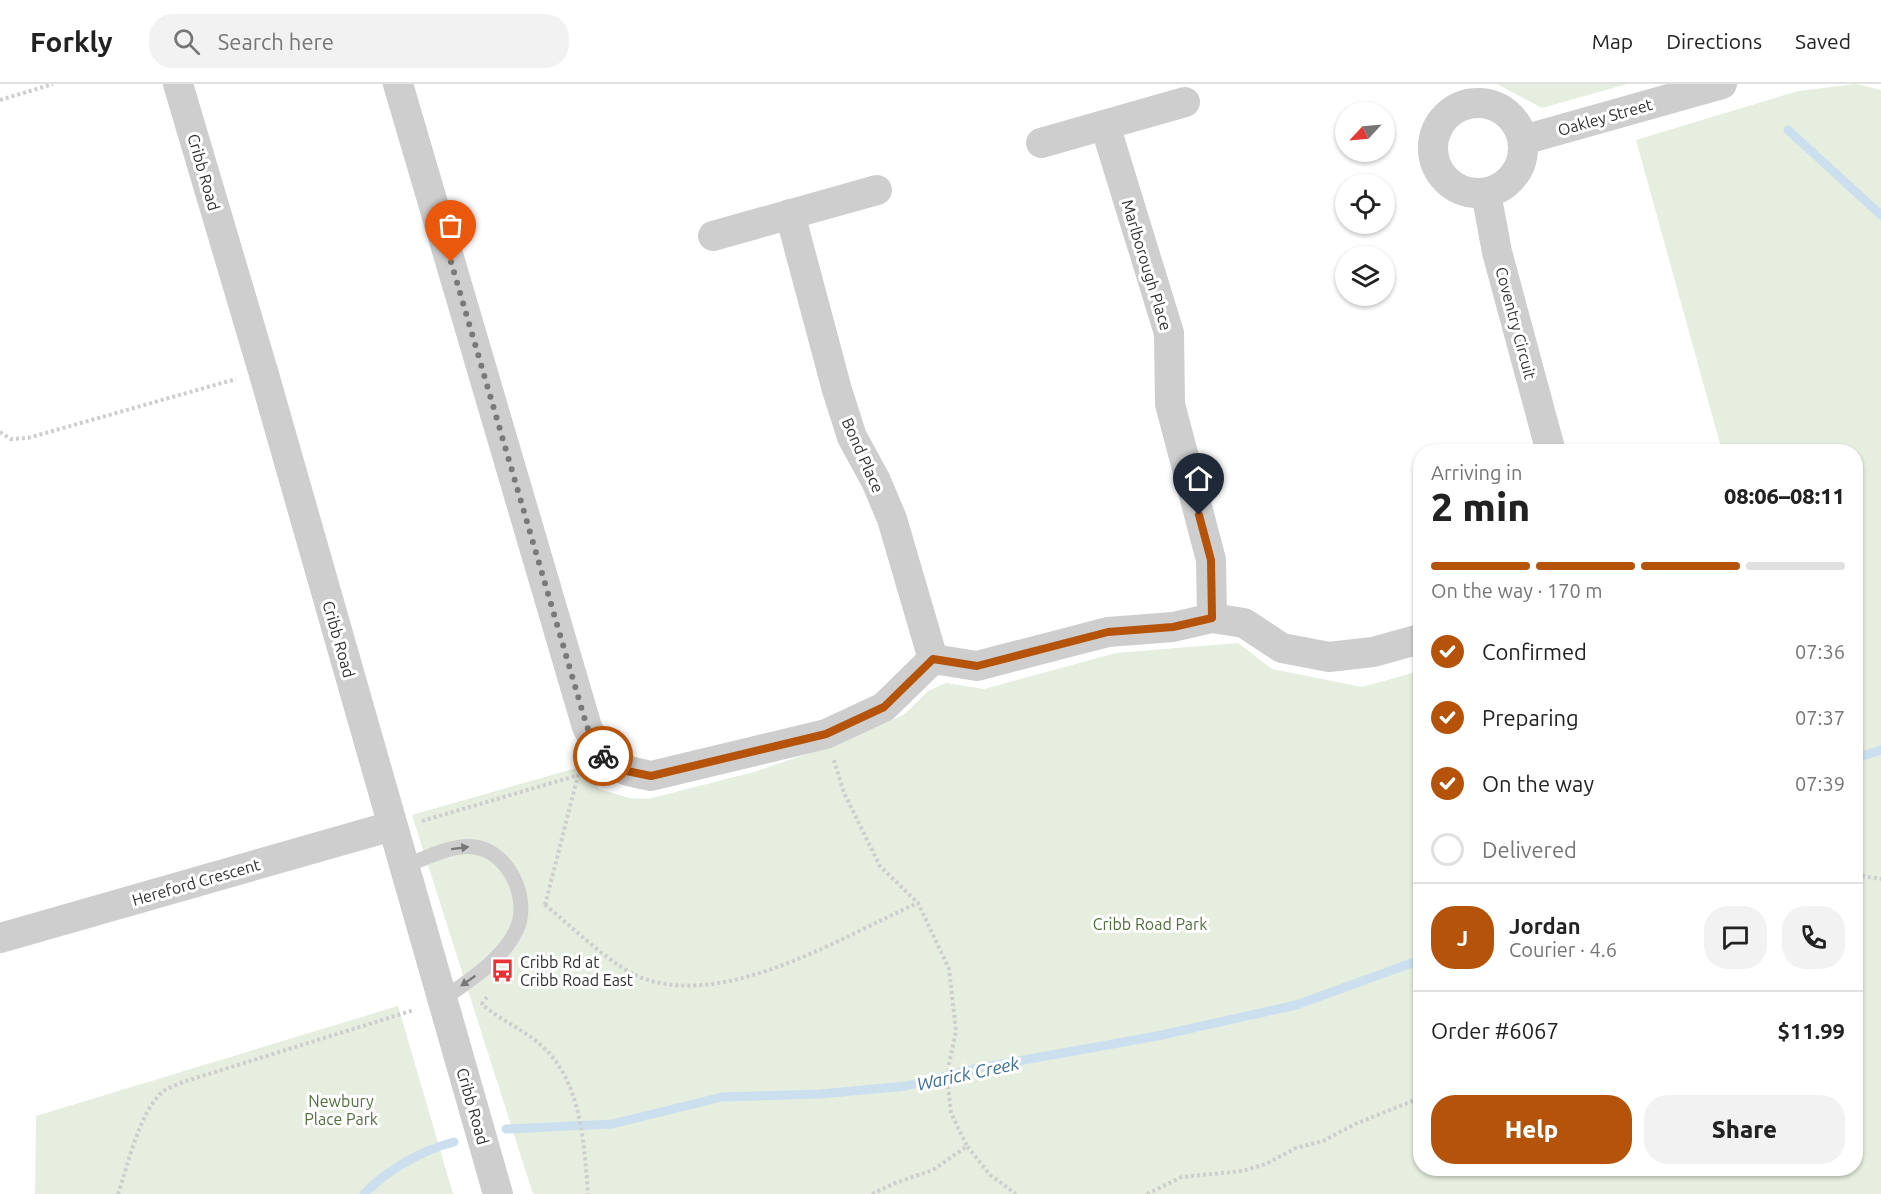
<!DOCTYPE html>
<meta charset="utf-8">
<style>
body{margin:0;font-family:Ubuntu,sans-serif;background:#f2f2f2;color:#222;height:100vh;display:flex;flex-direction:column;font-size:22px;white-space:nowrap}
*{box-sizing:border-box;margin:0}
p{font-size:20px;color:#767676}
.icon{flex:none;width:33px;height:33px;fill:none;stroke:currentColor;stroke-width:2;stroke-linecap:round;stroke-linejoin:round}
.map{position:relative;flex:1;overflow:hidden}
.sheet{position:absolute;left:1413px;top:360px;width:450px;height:732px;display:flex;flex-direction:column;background:#fff;border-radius:24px;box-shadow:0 2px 4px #0004}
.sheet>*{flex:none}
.needle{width:39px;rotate:244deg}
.tools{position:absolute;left:1335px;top:18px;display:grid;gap:12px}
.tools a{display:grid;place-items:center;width:60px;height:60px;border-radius:50%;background:#fff;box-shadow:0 2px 4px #0004;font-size:30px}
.pin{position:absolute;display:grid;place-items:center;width:51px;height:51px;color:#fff;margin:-62px -26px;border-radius:50% 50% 50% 0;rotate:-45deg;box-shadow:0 0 6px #0007}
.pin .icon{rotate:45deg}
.courier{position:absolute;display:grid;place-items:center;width:60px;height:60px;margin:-30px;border:4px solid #b45309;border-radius:50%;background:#fff;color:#222;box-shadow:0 2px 8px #0007}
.head em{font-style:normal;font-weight:800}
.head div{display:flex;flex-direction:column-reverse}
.head{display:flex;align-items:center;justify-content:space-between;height:102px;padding:0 18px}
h1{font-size:39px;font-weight:800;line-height:45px}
.bar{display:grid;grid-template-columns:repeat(4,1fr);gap:9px 6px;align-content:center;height:72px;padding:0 18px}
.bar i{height:8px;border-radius:4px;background:#e0e0e0}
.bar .selected{background:#b45309}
.bar p{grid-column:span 4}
.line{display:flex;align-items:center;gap:15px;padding:0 18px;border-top:2px solid #e0e0e0}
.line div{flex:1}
.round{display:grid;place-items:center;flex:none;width:63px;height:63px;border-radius:24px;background:#f2f2f2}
ol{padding:0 18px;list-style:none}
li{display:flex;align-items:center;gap:18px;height:66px}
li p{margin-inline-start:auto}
li .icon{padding:6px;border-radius:50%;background:#b45309;color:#fff;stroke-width:4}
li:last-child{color:#767676}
li i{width:33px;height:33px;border:3px solid #e0e0e0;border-radius:50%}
.action{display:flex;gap:12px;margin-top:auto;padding:12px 18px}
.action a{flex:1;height:69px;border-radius:24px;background:#b45309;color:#fff;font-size:24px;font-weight:800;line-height:69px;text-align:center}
.action a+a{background:#f2f2f2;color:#222}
header{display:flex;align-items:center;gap:36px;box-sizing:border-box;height:84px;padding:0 30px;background:#fff;border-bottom:2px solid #e0e0e0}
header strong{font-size:28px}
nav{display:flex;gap:33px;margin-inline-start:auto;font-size:21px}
.search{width:420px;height:54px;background:#f2f2f2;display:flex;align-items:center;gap:15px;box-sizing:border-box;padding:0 21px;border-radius:24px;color:#767676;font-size:22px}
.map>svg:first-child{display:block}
.green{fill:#e6eedf}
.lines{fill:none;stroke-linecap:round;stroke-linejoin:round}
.stream{stroke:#cbdfee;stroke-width:9}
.path{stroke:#cecece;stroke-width:4;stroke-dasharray:3 3;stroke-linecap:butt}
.service{stroke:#cecece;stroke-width:15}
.minor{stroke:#cecece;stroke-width:30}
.oneway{fill:#787878}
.done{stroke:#797979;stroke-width:6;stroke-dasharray:0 10.8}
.route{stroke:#b45309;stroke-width:8}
.labels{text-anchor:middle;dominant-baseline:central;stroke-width:6;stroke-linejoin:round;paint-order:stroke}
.street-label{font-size:16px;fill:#313131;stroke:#fff}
.park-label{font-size:16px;fill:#516f3c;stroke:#fff}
.poi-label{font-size:16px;fill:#313131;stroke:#fff;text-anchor:start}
.water-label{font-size:18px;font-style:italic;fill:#3b6e97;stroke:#fff}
</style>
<header>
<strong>Forkly</strong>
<div class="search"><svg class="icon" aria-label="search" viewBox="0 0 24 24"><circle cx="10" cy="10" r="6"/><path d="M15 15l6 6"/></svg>Search here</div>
<nav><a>Map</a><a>Directions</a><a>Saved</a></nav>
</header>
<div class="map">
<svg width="1881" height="1110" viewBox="0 0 1881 1110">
<rect width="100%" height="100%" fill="#fff"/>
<g class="green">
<path d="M1497 0H1627L1542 24Z"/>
<path d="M1856 0 1881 6V1110H533L412 731 580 683 599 705 629 714 648 715 754 688 842 658 905 630 928 607 946 599 984 605 1116 569 1238 559 1272 585 1362 603 1420 587V1084H1856V368L1722 367 1636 56 1798 7Z"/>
<path d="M398 922 453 1110H35L36 1032Z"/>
</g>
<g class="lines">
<g class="stream">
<path d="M1788 46 1881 131"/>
<path d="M1856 674 1881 666"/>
<path d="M506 1045 612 1040 722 1013 821 1010 906 1002 974 985 1157 952 1296 921 1420 876"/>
<path d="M364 1110C387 1086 422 1066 454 1058"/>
</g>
<g class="path">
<path d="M0 16 53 0"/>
<path d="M0 348 11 355 28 354 236 295"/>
<path d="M834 676 844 709 880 782 918 819 949 885 956 947 949 980 948 1002 951 1029 967 1062"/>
<path d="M422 737 579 691"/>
<path d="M1856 791 1881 795"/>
<path d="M545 821 578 691"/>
<path d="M545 821C573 843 616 887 648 896 732 922 843 852 918 819"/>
<path d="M487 913 482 920C501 937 525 946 543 963 582 999 584 1061 588 1110"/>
<path d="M118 1110C128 1081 140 1024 165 1006 170 1003 177 1001 183 998L414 926"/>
<path d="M872 1110 895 1099 933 1086 967 1062 990 1091 1016 1110"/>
<path d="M1147 1110 1182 1093 1242 1087 1266 1080 1296 1064 1323 1057 1355 1040 1420 1014"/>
</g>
<path class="service" d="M405 782C426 774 452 760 475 763 510 768 531 817 516 847 501 877 470 896 443 915"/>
<g class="minor">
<path d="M178 0 263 287 498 1110"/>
<path d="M398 0 587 643C606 680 609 684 651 692L826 650 884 623 933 575 977 582 1108 548 1173 543 1212 534 1244 539 1282 564 1329 573 1373 568 1420 555"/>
<circle cx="1478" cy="64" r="45"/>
<path d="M1105 41 1169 249 1170 320 1211 476 1212 534"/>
<path d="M1523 56 1722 0"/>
<path d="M1041 59 1185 18"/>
<path d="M1486 109 1497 168 1551 368"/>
<path d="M790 130 837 306 852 353 876 397 892 435 933 575"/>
<path d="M713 152 877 106"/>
<path d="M0 854 392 742"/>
</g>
</g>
<defs><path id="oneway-solid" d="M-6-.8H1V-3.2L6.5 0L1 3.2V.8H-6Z" transform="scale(1.5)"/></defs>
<g class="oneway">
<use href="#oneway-solid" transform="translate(460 764) rotate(-7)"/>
<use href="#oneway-solid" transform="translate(468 897) rotate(145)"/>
</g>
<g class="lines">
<path class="done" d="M451 178 587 643 603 672"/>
<path class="route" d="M603 672 622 686 651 692 826 650 884 623 933 575 977 582 1108 548 1173 543 1212 534 1211 476 1199 431"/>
</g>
<defs>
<symbol id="bus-bare" viewBox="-9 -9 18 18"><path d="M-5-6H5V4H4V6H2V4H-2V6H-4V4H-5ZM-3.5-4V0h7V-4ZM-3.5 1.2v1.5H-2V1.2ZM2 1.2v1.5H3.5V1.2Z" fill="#ea3135" stroke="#fff" stroke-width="2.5" paint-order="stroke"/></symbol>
</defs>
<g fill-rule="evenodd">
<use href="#bus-bare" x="486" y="870" width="33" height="33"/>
</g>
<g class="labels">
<g class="street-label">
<text transform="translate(1605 33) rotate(-16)">Oakley Street</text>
<text transform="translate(204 88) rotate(74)">Cribb Road</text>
<text transform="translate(1147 181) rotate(73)">Marlborough Place</text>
<text transform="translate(1516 239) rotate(75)">Coventry Circuit</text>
<text transform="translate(863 371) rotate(66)">Bond Place</text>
<text transform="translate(339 555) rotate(74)">Cribb Road</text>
<text transform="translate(196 798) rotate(-16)">Hereford Crescent</text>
<text transform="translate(473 1022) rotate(74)">Cribb Road</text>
</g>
<g class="park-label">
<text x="1150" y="840">Cribb Road Park</text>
<text x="341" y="1017">Newbury<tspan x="341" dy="18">Place Park</tspan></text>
</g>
<g class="poi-label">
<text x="520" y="878">Cribb Rd at<tspan x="520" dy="18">Cribb Road East</tspan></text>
</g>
<g class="water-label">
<text transform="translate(968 989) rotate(-12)">Warick Creek</text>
</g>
</g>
</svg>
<div class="tools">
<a><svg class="needle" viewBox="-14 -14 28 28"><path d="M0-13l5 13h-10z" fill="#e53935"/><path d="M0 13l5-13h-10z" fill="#767676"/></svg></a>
<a><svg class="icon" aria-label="locate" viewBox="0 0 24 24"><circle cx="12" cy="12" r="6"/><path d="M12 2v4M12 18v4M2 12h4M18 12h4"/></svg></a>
<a><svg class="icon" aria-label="layers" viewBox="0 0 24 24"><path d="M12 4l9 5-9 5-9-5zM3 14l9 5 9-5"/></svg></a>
</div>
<div class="pin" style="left:451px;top:178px;background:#ea580c"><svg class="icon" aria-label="bag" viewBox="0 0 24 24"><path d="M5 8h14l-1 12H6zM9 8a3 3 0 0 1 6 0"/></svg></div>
<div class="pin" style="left:1199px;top:431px;background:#1f2937"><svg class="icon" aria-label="home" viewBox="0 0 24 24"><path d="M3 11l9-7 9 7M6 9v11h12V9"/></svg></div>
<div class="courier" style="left:603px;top:672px"><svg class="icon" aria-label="bike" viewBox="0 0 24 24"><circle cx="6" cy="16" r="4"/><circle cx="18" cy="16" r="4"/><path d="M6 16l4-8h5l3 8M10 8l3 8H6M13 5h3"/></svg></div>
<section class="sheet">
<div class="head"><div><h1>2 min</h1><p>Arriving in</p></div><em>08:06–08:11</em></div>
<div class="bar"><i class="selected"></i><i class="selected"></i><i class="selected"></i><i></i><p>On the way · 170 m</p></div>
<ol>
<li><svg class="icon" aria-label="check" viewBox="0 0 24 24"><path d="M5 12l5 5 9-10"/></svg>Confirmed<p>07:36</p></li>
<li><svg class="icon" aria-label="check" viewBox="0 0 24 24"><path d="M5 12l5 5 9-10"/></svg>Preparing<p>07:37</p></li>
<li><svg class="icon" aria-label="check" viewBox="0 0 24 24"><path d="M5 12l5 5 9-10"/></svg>On the way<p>07:39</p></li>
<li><i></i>Delivered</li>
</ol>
<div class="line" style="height:108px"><b class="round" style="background:#b45309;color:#fff">J</b><div><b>Jordan</b><p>Courier · 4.6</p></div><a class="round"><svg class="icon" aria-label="chat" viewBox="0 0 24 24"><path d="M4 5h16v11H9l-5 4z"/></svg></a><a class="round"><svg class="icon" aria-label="phone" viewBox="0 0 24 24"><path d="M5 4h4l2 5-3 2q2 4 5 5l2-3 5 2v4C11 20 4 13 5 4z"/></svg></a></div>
<div class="line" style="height:78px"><div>Order #6067</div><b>$11.99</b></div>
<div class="action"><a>Help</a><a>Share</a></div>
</section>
</div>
